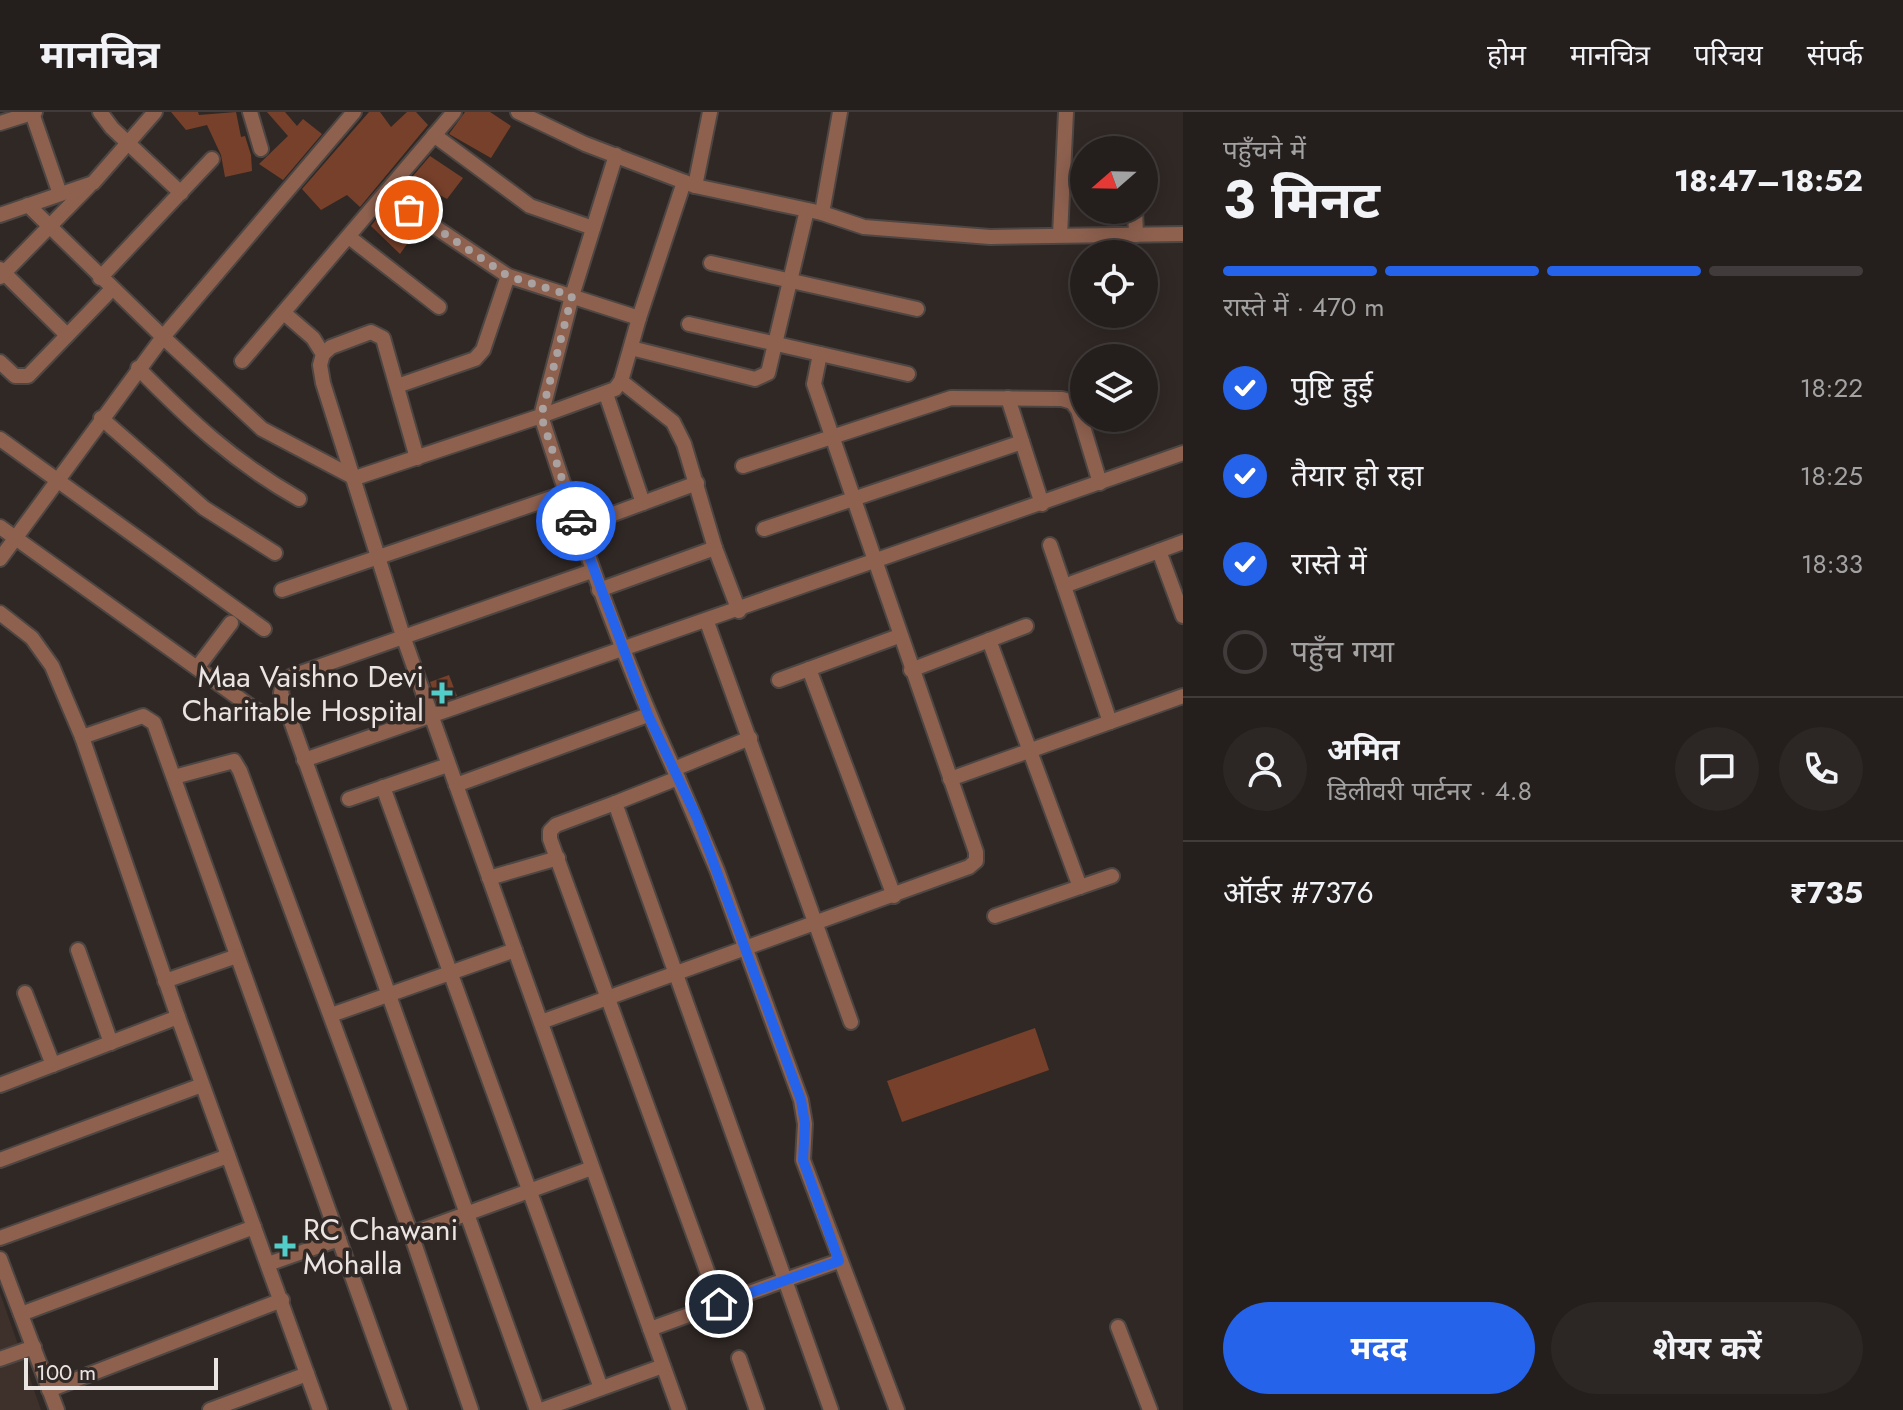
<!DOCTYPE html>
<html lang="hi">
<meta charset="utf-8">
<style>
body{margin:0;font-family:Jost,"Noto Sans Devanagari",sans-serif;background:#2c2725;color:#f1f3f6;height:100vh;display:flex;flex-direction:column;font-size:30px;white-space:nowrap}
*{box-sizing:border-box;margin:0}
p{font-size:26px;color:#a3a2a3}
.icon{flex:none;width:44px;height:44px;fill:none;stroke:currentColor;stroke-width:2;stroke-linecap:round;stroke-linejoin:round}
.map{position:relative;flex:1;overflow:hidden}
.drawer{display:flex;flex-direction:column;background:#241e1c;width:720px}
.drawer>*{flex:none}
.needle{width:52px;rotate:250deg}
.fabs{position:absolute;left:1070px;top:24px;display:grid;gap:16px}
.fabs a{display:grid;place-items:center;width:88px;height:88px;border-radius:50%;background:#241e1c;box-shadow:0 4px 20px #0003,0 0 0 2px #413c3b;font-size:40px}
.scale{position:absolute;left:24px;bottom:20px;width:194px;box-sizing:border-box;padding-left:8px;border:4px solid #eae4e2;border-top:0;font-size:22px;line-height:28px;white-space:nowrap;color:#eae4e2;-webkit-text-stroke:6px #302825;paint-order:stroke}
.pin{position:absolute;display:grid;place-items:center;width:68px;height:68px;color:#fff;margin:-34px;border:4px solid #fff;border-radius:50%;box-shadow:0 2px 8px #0007}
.courier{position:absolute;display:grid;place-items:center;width:80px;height:80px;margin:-40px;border:6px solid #2563eb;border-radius:50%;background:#fff;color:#222;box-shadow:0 2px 10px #0007}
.headline em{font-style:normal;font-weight:700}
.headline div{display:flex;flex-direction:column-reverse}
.headline{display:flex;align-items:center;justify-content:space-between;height:136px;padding:0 40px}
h1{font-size:52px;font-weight:700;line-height:60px}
.bar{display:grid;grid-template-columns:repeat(4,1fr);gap:12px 8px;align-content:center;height:96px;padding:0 40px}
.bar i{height:10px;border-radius:6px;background:#413c3b}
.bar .on{background:#2563eb}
.bar p{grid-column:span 4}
.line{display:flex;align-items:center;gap:20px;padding:0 40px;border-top:2px solid #413c3b}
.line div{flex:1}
.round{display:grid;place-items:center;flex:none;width:84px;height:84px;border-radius:42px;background:#2c2725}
ol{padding:0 40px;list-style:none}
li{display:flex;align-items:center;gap:24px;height:88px}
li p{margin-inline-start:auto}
li .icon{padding:8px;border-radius:50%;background:#2563eb;color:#fff;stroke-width:4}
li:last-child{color:#a3a2a3}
li i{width:44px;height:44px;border:4px solid #413c3b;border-radius:50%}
.button{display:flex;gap:16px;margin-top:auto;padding:16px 40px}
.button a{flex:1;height:92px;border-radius:48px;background:#2563eb;color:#fff;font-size:32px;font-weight:700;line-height:92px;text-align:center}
.button a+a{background:#2c2725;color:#f1f3f6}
header{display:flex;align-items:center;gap:48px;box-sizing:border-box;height:112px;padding:0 40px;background:#241e1c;border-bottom:2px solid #413c3b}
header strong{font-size:38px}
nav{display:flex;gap:44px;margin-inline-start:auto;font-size:28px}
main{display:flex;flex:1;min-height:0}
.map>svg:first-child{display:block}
.built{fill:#3e302a}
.building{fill:#77402a}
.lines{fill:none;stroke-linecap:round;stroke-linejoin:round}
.minor-casing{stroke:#4e4643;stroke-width:18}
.minor{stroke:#8e614f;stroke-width:14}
.done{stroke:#a9a2a0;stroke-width:8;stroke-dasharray:0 14.4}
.route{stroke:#2563eb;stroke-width:10}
.poi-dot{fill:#53cdc9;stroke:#302825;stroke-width:3}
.labels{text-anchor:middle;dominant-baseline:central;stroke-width:7;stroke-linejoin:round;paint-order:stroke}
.poi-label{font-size:30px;fill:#eae4e2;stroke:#302825;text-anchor:end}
</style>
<header>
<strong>मानचित्र</strong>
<nav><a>होम</a><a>मानचित्र</a><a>परिचय</a><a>संपर्क</a></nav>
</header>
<main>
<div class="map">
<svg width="1183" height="1298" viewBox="0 0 1183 1298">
<rect width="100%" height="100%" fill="#302825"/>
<path class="built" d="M0 1181 41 1298H0Z"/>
<g class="building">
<path d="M171 0H198L199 3 236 0 241 25 245 24 251 43 252 59 225 65 221 43 207 13 186 18Z"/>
<path d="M267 0H285L297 14 303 7 322 22 283 68 259 52 288 24Z"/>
<path d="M369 0H380L391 15 407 0H416L428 13 360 95 347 83 321 98 302 77Z"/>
<path d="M465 0H490L511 14 491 46 449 22Z"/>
<path d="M430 44 463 66 447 87 432 79 415 89 400 79Z"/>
<path d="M384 97 416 119 400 142 371 114Z"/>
<path d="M449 563 457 584 437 591 430 570Z"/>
<path d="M1035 916 1049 958 902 1010 887 969Z"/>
</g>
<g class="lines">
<defs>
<g id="minor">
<path d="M100 0 112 16 181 81"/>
<path d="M250 0 261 37"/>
<path d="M518 0 585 32 695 74 822 101 864 115 990 125 1183 122"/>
<path d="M32 1 60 82"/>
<path d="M0 11 35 0"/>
<path d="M434 23 530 94 593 116"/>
<path d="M695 74 710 0"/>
<path d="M386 82 508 164 639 206 684 70"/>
<path d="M28 93 163 225 354 0"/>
<path d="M1135 98 1136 123"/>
<path d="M822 101 840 0"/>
<path d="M0 103 93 71 155 0"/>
<path d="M1060 123 1066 0"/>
<path d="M349 125 439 195"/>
<path d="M711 151 917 197"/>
<path d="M0 157 67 223"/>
<path d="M0 165 89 74"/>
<path d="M100 166 212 47"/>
<path d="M284 201 313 226 323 242 320 253 323 271 403 524 650 1217 785 1168 615 691 678 666C623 548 581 428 541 304L615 277 621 269 639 206"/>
<path d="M689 212 908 262"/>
<path d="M631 236 755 267 768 261 807 98"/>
<path d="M323 242 331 235 371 220 383 226 417 346"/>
<path d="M242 249 454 0"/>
<path d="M0 250 15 264H28L111 178"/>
<path d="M138 256C190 309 234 350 299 387"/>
<path d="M621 269 673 310 684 332 715 436 739 499"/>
<path d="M397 274 475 247 483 238 508 164"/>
<path d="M606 282 643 391"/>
<path d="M1008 286 1042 392"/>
<path d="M101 306 204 396 275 441"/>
<path d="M0 327 264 517"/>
<path d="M743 354 951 286 1062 287 1072 290 1078 298 1100 371"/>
<path d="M0 415 254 597 265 603 286 600"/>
<path d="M578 415 697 371"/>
<path d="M764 417 1022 330"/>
<path d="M1050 433 1110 610"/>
<path d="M1159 439 1183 504"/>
<path d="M0 447 163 225 262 317 355 366 541 304 572 184 616 43"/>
<path d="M1064 474 1183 430"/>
<path d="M282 478 566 381"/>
<path d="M599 478 715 436"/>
<path d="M0 501 32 526 52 554 82 625 178 905"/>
<path d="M707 510 851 910"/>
<path d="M989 528 1080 775"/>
<path d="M197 556 231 511"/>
<path d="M809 557 894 784"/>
<path d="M911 558 1026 514"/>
<path d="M779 568 899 524"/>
<path d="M82 625 143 604 154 611 400 1298"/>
<path d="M304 648 1183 341"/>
<path d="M674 657 750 626"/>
<path d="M174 665 234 649 240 659 411 1122 471 1298"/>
<path d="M678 666 717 758 801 988 805 1012 803 1048 897 1298"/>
<path d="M950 667 1183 584"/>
<path d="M456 673 648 603"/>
<path d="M383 675 601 1276"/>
<path d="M349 687 448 653"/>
<path d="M615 691 556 713 550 719V727L719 1192"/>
<path d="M489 766 558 746"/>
<path d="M995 804 1112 764"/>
<path d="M78 838 111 931"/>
<path d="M165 869 237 844"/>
<path d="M25 881 53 953"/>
<path d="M331 903 515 838"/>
<path d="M541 910 969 755 976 749V740L814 272 820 242"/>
<path d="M0 973 178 905 320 1298"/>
<path d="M0 1048 202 973"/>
<path d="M411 1122 592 1056"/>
<path d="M0 1126 228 1044"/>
<path d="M0 1147 57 1298"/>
<path d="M268 1152 339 1127"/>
<path d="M21 1202 254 1115"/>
<path d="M1118 1215 1150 1298"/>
<path d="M650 1217 679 1298"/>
<path d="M739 1246 757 1298"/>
<path d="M0 1247 34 1235"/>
<path d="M49 1278 282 1188"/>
<path d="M210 1298 307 1262"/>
<path d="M537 1298 281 581 283 570 292 564 592 459"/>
<path d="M541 1298 663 1254"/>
<path d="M831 1298 785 1168 839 1149"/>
</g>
</defs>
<use href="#minor" class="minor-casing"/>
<use href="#minor" class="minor"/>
</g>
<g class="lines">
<path class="done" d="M409 98 508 164 572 184 541 304 576 409"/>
<path class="route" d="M576 409 648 603 697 706 801 988 805 1012 803 1048 839 1149 719 1192"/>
</g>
<g class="poi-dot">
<path d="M438 569h8v8h8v8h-8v8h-8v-8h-8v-8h8z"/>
<path d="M281 1122h8v8h8v8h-8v8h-8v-8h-8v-8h8z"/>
</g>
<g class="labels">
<g class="poi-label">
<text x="424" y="564">Maa Vaishno Devi<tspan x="424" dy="34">Charitable Hospital</tspan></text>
<text x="303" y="1117" text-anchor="start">RC Chawani<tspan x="303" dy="34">Mohalla</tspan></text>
</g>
</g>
</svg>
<div class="fabs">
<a><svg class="needle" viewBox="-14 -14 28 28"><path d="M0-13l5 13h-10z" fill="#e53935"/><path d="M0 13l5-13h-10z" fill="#a3a2a3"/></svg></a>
<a><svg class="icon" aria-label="locate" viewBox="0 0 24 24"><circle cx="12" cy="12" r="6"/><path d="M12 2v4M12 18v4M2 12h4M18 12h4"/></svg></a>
<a><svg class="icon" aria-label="layers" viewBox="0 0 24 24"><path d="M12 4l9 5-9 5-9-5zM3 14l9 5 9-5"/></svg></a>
</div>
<div class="scale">100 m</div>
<div class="pin" style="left:409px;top:98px;background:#ea580c"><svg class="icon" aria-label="bag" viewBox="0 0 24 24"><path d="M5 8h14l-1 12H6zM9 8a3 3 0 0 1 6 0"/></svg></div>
<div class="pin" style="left:719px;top:1192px;background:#1f2937"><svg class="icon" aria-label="home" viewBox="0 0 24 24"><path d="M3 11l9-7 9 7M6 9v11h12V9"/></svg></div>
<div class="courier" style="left:576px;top:409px"><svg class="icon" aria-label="car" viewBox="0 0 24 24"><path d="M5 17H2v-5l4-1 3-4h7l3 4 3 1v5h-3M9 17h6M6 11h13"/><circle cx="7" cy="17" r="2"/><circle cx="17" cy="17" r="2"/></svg></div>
</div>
<section class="drawer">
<div class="headline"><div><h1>3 मिनट</h1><p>पहुँचने में</p></div><em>18:47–18:52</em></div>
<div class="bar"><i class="on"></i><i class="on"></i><i class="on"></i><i></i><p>रास्ते में · 470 m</p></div>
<ol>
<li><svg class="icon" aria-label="check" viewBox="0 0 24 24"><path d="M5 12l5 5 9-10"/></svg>पुष्टि हुई<p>18:22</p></li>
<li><svg class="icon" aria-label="check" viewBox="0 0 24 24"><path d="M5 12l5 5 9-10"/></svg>तैयार हो रहा<p>18:25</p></li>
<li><svg class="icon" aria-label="check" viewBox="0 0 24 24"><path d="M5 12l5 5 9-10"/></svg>रास्ते में<p>18:33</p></li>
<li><i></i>पहुँच गया</li>
</ol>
<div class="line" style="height:144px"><a class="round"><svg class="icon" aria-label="person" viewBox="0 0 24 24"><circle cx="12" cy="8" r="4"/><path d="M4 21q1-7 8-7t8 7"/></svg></a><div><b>अमित</b><p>डिलीवरी पार्टनर · 4.8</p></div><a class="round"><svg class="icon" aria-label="chat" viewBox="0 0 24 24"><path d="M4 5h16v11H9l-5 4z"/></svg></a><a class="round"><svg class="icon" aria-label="phone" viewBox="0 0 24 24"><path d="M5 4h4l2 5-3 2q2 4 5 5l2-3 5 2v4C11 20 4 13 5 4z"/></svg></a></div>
<div class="line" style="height:104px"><div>ऑर्डर #7376</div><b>₹735</b></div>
<div class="button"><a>मदद</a><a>शेयर करें</a></div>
</section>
</main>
